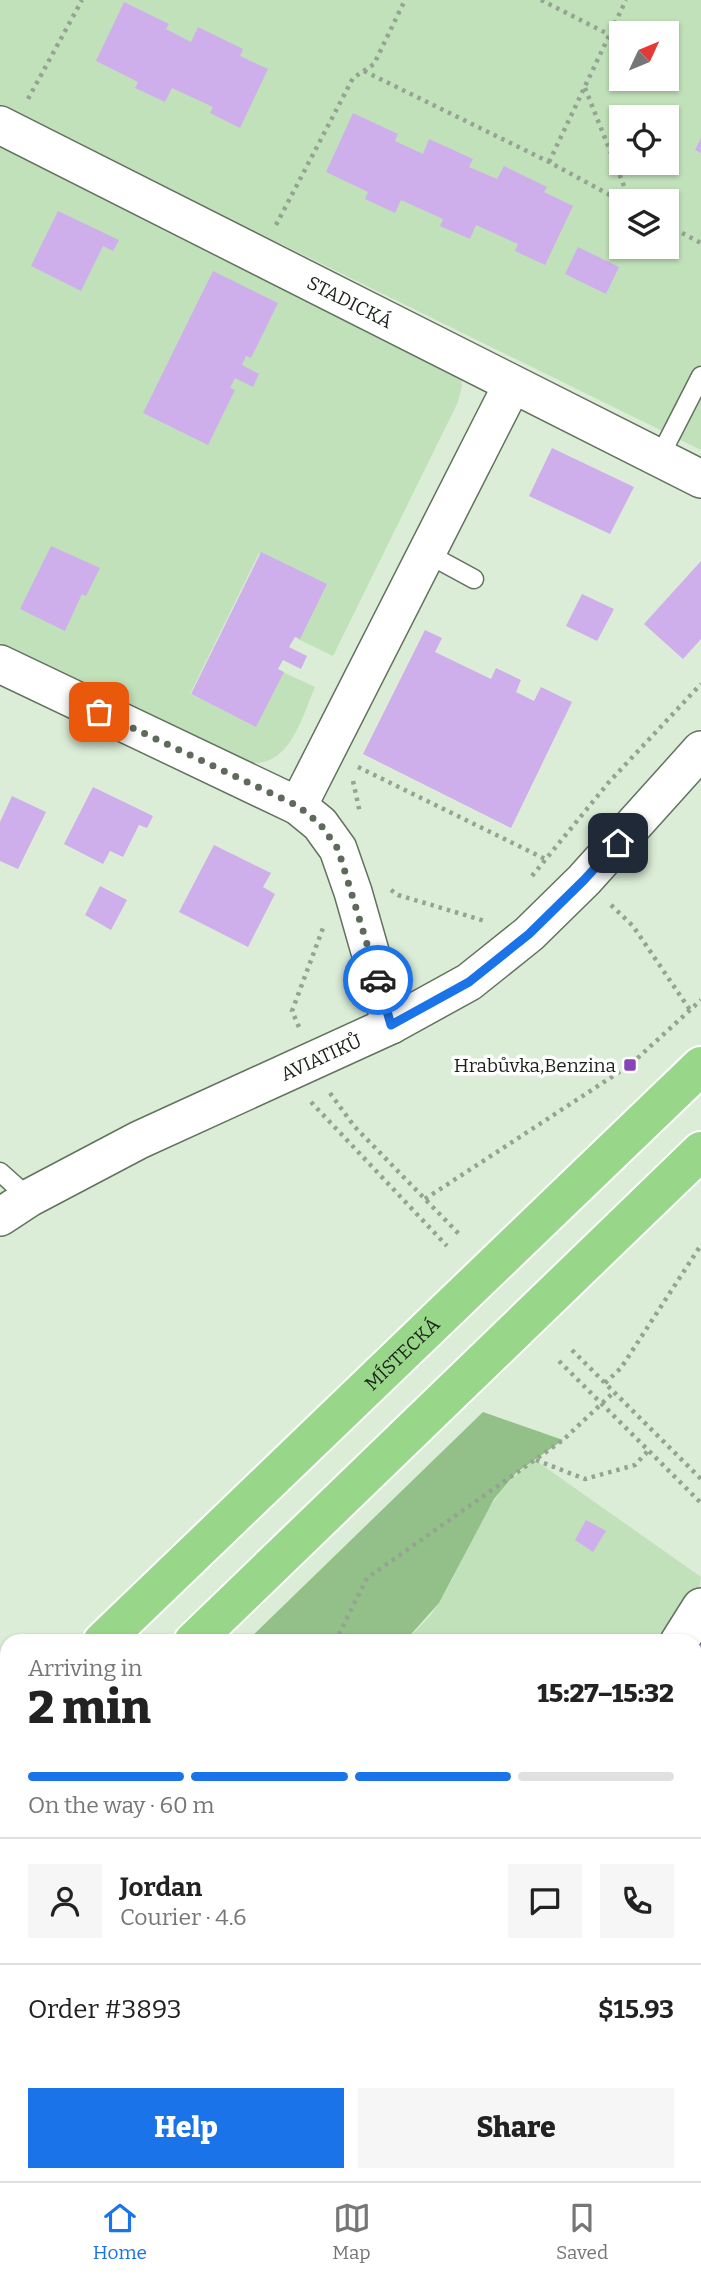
<!DOCTYPE html>
<meta charset="utf-8">
<style>
body{margin:0;font-family:Bitter,serif;background:#f6f6f6;color:#222;height:100vh;display:flex;flex-direction:column;font-size:26px;white-space:nowrap}
*{box-sizing:border-box;margin:0}
p{font-size:23px;color:#767676}
.icon{flex:none;width:38px;height:38px;fill:none;stroke:currentColor;stroke-width:2;stroke-linecap:round;stroke-linejoin:round}
.map{position:relative;flex:1;overflow:hidden}
.panel{position:absolute;left:0px;top:1634px;width:702px;height:548px;display:flex;flex-direction:column;background:#fff;border-radius:21px 21px 0 0;box-shadow:0 2px 5px #0004}
.panel>*{flex:none}
.needle{width:46px;rotate:46deg}
.fabs{position:absolute;left:609px;top:21px;display:grid;gap:14px}
.fabs a{display:grid;place-items:center;width:70px;height:70px;border-radius:0px;background:#fff;box-shadow:0 2px 5px #0004;font-size:35px}
.pin{position:absolute;display:grid;place-items:center;width:60px;height:60px;color:#fff;margin:-30px;border-radius:14px;box-shadow:0 4px 10px #0006}
.courier{position:absolute;display:grid;place-items:center;width:70px;height:70px;margin:-35px;border:5px solid #1a73e8;border-radius:50%;background:#fff;color:#222;box-shadow:0 2px 9px #0007}
.summary em{font-style:normal;font-weight:800}
.summary div{display:flex;flex-direction:column-reverse}
.summary{display:flex;align-items:center;justify-content:space-between;height:119px;padding:0 28px}
h1{font-size:46px;font-weight:800;line-height:52px}
.bar{display:grid;grid-template-columns:repeat(4,1fr);gap:10px 7px;align-content:center;height:84px;padding:0 28px}
.bar i{height:9px;border-radius:5px;background:#e0e0e0}
.bar .current{background:#1a73e8}
.bar p{grid-column:span 4}
.line{display:flex;align-items:center;gap:18px;padding:0 28px;border-top:2px solid #e0e0e0}
.line div{flex:1}
.round{display:grid;place-items:center;flex:none;width:74px;height:74px;border-radius:0px;background:#f6f6f6}
.action{display:flex;gap:14px;margin-top:auto;padding:14px 28px}
.action a{flex:1;height:80px;border-radius:0px;background:#1a73e8;color:#fff;font-size:28px;font-weight:800;line-height:80px;text-align:center}
.action a+a{background:#f6f6f6;color:#222}
.tabs{display:flex;justify-content:space-around;align-items:center;height:98px;border-top:2px solid #e0e0e0;background:#fff;font-size:19px;color:#767676}
.tabs a{display:grid;justify-items:center;gap:4px}
.tabs .current{color:#1a73e8}
.map>svg:first-child{display:block}
.green{fill:#c1e1ba;fill-rule:evenodd}
.forest{fill:#92c088}
.building{fill:#cfafeb}
.lines{fill:none;stroke-linecap:round;stroke-linejoin:round}
.service-casing{stroke:#62725f;stroke-width:21}
.minor-casing{stroke:#62725f;stroke-width:40}
.trunk-casing{stroke:#fff;stroke-width:42}
.path{stroke:#95a392;stroke-width:4.5;stroke-dasharray:3.5 5;stroke-linecap:butt}
.service{stroke:#fff;stroke-width:18}
.minor{stroke:#fff;stroke-width:37}
.trunk{stroke:#98d68a;stroke-width:38}
.done{stroke:#5f695c;stroke-width:7;stroke-dasharray:0 12.6}
.route{stroke:#1a73e8;stroke-width:9}
.poi-dot{fill:#8843b7;stroke:#fff;stroke-width:2.5}
.labels{text-anchor:middle;dominant-baseline:central;stroke-width:7;stroke-linejoin:round;paint-order:stroke}
.street-label{font-size:19px;fill:#1c221a;stroke:#fff}
.poi-label{font-size:19px;fill:#1c221a;stroke:#fff;text-anchor:end}
</style>
<div class="map">
<svg width="701" height="2181" viewBox="0 0 701 2181">
<rect width="100%" height="100%" fill="#dbedd7"/>
<g class="green">
<path d="M0 0H701V450L0 106ZM621 33H667V79H621ZM621 117H667V163H621ZM621 201H667V247H621Z"/>
<path d="M0 145 364 323 361 330 461 379 462 386 458 402 333 656 298 639 326 585 259 553 190 694 255 726 283 672 315 687C303 714 292 761 257 763 250 763 242 760 235 758L0 643Z"/>
<path d="M535 1460 701 1577 699 1591 668 1641 405 1642C417 1629 432 1616 440 1601 471 1549 483 1495 535 1460Z"/>
<path d="M695 1702 701 1706V1970L695 1980Z"/>
<path d="M211 2175H557L566 2181H210Z"/>
</g>
<g class="forest">
<path d="M483 1412 563 1440 516 1473 494 1499 439 1603 405 1641H247Z"/>
<path d="M7 1880V2175H211L210 2181H0V1887Z"/>
</g>
<g class="building">
<path d="M124 2 169 24 166 29 191 42 198 27 243 49 240 56 268 69 240 128 210 113 213 107 172 88 165 102 135 88 138 82 96 61Z"/>
<path d="M353 113 398 134 395 141 423 154 429 139 473 159 469 167 497 179 504 166 547 187 544 192 573 206 545 265 515 251 518 244 476 225 470 239 440 226 443 219 401 200 395 213 365 199 368 192 326 172Z"/>
<path d="M701 138V153L695 150Z"/>
<path d="M58 211 119 240 113 251 103 246 81 291 31 266Z"/>
<path d="M578 247 619 267 606 294 565 274Z"/>
<path d="M213 271 278 303 251 358 246 356 242 365 259 374 253 387 235 378 230 388 235 390 208 445 143 413Z"/>
<path d="M552 448 634 487 610 534 529 496Z"/>
<path d="M51 546 100 568 86 596 82 594 65 631 20 609Z"/>
<path d="M261 552 327 584 300 639 295 637 289 647 307 656 301 669 283 660 278 669 284 672 256 727 191 694Z"/>
<path d="M701 561V639L683 659 644 624Z"/>
<path d="M582 594 614 609 597 641 566 626Z"/>
<path d="M425 630 442 638 435 652 491 679 496 668 521 680 516 692 534 701 541 687 572 702 511 828 363 754Z"/>
<path d="M93 787 153 816 147 828 139 825 123 857 110 851 103 864 64 844Z"/>
<path d="M12 796 46 812 18 869 0 861V822Z"/>
<path d="M214 845 271 873 263 887 275 894 248 947 179 912Z"/>
<path d="M100 886 127 900 111 930 85 915Z"/>
<path d="M586 1520 606 1531 593 1552 575 1540Z"/>
<path d="M701 1635V1660L695 1656V1645Z"/>
<path d="M701 1970V2110L695 2119V1980Z"/>
<path d="M404 2175 454 2176 506 2175 502 2181H413Z"/>
<path d="M557 2175H666L662 2181H566Z"/>
</g>
<g class="lines">
<defs>
<g id="service">
<path d="M659 458 701 376"/>
<path d="M426 553 474 579"/>
<path d="M0 1172 29 1198"/>
</g>
<g id="minor">
<path id="s1" d="M0 125 701 479"/>
<path d="M0 664 298 806 320 824 338 849 353 892 391 1025"/>
<path d="M298 806 512 385"/>
<path id="s2" d="M0 1217 29 1198 139 1140 391 1025 469 982 529 934 584 880 701 750"/>
<path d="M679 1642 701 1607"/>
<path d="M275 2175 284 2181"/>
</g>
<g id="trunk">
<path id="s3" d="M102 1642 701 1066"/>
<path d="M193 1642 701 1151"/>
<path d="M0 1740 7 1733"/>
<path d="M0 1829 7 1822"/>
</g>
</defs>
<use href="#service" class="service-casing"/>
<use href="#minor" class="minor-casing"/>
<use href="#trunk" class="trunk-casing"/>
<g class="path">
<path d="M541 0 610 35"/>
<path d="M364 71 549 162 621 201"/>
<path d="M585 88 630 201"/>
<path d="M28 99 82 0"/>
<path d="M549 162 626 0"/>
<path d="M276 225 353 78 374 64 405 0"/>
<path d="M667 225 701 243"/>
<path d="M358 767 545 859"/>
<path d="M353 781 360 813"/>
<path d="M532 876 609 782 701 684"/>
<path d="M391 890 398 895 485 921"/>
<path d="M611 905 633 926 690 1010"/>
<path d="M299 1027 292 1011 323 928"/>
<path d="M330 1093 354 1126 459 1234"/>
<path d="M311 1102 447 1246"/>
<path d="M425 1199 630 1065 701 1000"/>
<path d="M572 1350 701 1479"/>
<path d="M559 1361 701 1503"/>
<path d="M605 1383 621 1368 701 1245"/>
<path d="M536 1460 585 1479 635 1465 648 1451"/>
<path d="M335 1642 367 1578 563 1440 614 1392"/>
<path d="M181 2181 183 2175"/>
</g>
<use href="#service" class="service"/>
<use href="#minor" class="minor"/>
<use href="#trunk" class="trunk"/>
</g>
<g class="lines">
<path class="done" d="M99 712 298 806 320 824 338 849 378 980"/>
<path class="route" d="M378 980 391 1025 469 982 529 934 584 880 618 843"/>
</g>
<rect class="poi-dot" x="623" y="1058" width="14" height="14" rx="3.5"/>
<g class="labels">
<g class="street-label">
<text stroke="none"><textPath href="#s1" startOffset="392">STADICKÁ</textPath></text>
<text stroke="none"><textPath href="#s2" startOffset="359">AVIATIKŮ</textPath></text>
<text stroke="none"><textPath href="#s3" startOffset="416">MÍSTECKÁ</textPath></text>
</g>
<g class="poi-label">
<text x="616" y="1065">Hrabůvka,Benzina</text>
</g>
</g>
</svg>
<div class="fabs">
<a><svg class="needle" viewBox="-14 -14 28 28"><path d="M0-13l5 13h-10z" fill="#e53935"/><path d="M0 13l5-13h-10z" fill="#767676"/></svg></a>
<a><svg class="icon" aria-label="locate" viewBox="0 0 24 24"><circle cx="12" cy="12" r="6"/><path d="M12 2v4M12 18v4M2 12h4M18 12h4"/></svg></a>
<a><svg class="icon" aria-label="layers" viewBox="0 0 24 24"><path d="M12 4l9 5-9 5-9-5zM3 14l9 5 9-5"/></svg></a>
</div>
<div class="pin" style="left:99px;top:712px;background:#ea580c"><svg class="icon" aria-label="bag" viewBox="0 0 24 24"><path d="M5 8h14l-1 12H6zM9 8a3 3 0 0 1 6 0"/></svg></div>
<div class="pin" style="left:618px;top:843px;background:#1f2937"><svg class="icon" aria-label="home" viewBox="0 0 24 24"><path d="M3 11l9-7 9 7M6 9v11h12V9"/></svg></div>
<div class="courier" style="left:378px;top:980px"><svg class="icon" aria-label="car" viewBox="0 0 24 24"><path d="M5 17H2v-5l4-1 3-4h7l3 4 3 1v5h-3M9 17h6M6 11h13"/><circle cx="7" cy="17" r="2"/><circle cx="17" cy="17" r="2"/></svg></div>
<section class="panel">
<div class="summary"><div><h1>2 min</h1><p>Arriving in</p></div><em>15:27–15:32</em></div>
<div class="bar"><i class="current"></i><i class="current"></i><i class="current"></i><i></i><p>On the way · 60 m</p></div>
<div class="line" style="height:126px"><a class="round"><svg class="icon" aria-label="person" viewBox="0 0 24 24"><circle cx="12" cy="8" r="4"/><path d="M4 21q1-7 8-7t8 7"/></svg></a><div><b>Jordan</b><p>Courier · 4.6</p></div><a class="round"><svg class="icon" aria-label="chat" viewBox="0 0 24 24"><path d="M4 5h16v11H9l-5 4z"/></svg></a><a class="round"><svg class="icon" aria-label="phone" viewBox="0 0 24 24"><path d="M5 4h4l2 5-3 2q2 4 5 5l2-3 5 2v4C11 20 4 13 5 4z"/></svg></a></div>
<div class="line" style="height:91px"><div>Order #3893</div><b>$15.93</b></div>
<div class="action"><a>Help</a><a>Share</a></div>
</section>
</div>
<nav class="tabs">
<a class="current"><svg class="icon" aria-label="home" viewBox="0 0 24 24"><path d="M3 11l9-7 9 7M6 9v11h12V9"/></svg>Home</a>
<a><svg class="icon" aria-label="map" viewBox="0 0 24 24"><path d="M3 6l6-2 6 2 6-2v14l-6 2-6-2-6 2zM9 4v14M15 6v14"/></svg>Map</a>
<a><svg class="icon" aria-label="saved" viewBox="0 0 24 24"><path d="M7 4h10v16l-5-4-5 4z"/></svg>Saved</a>
</nav>
